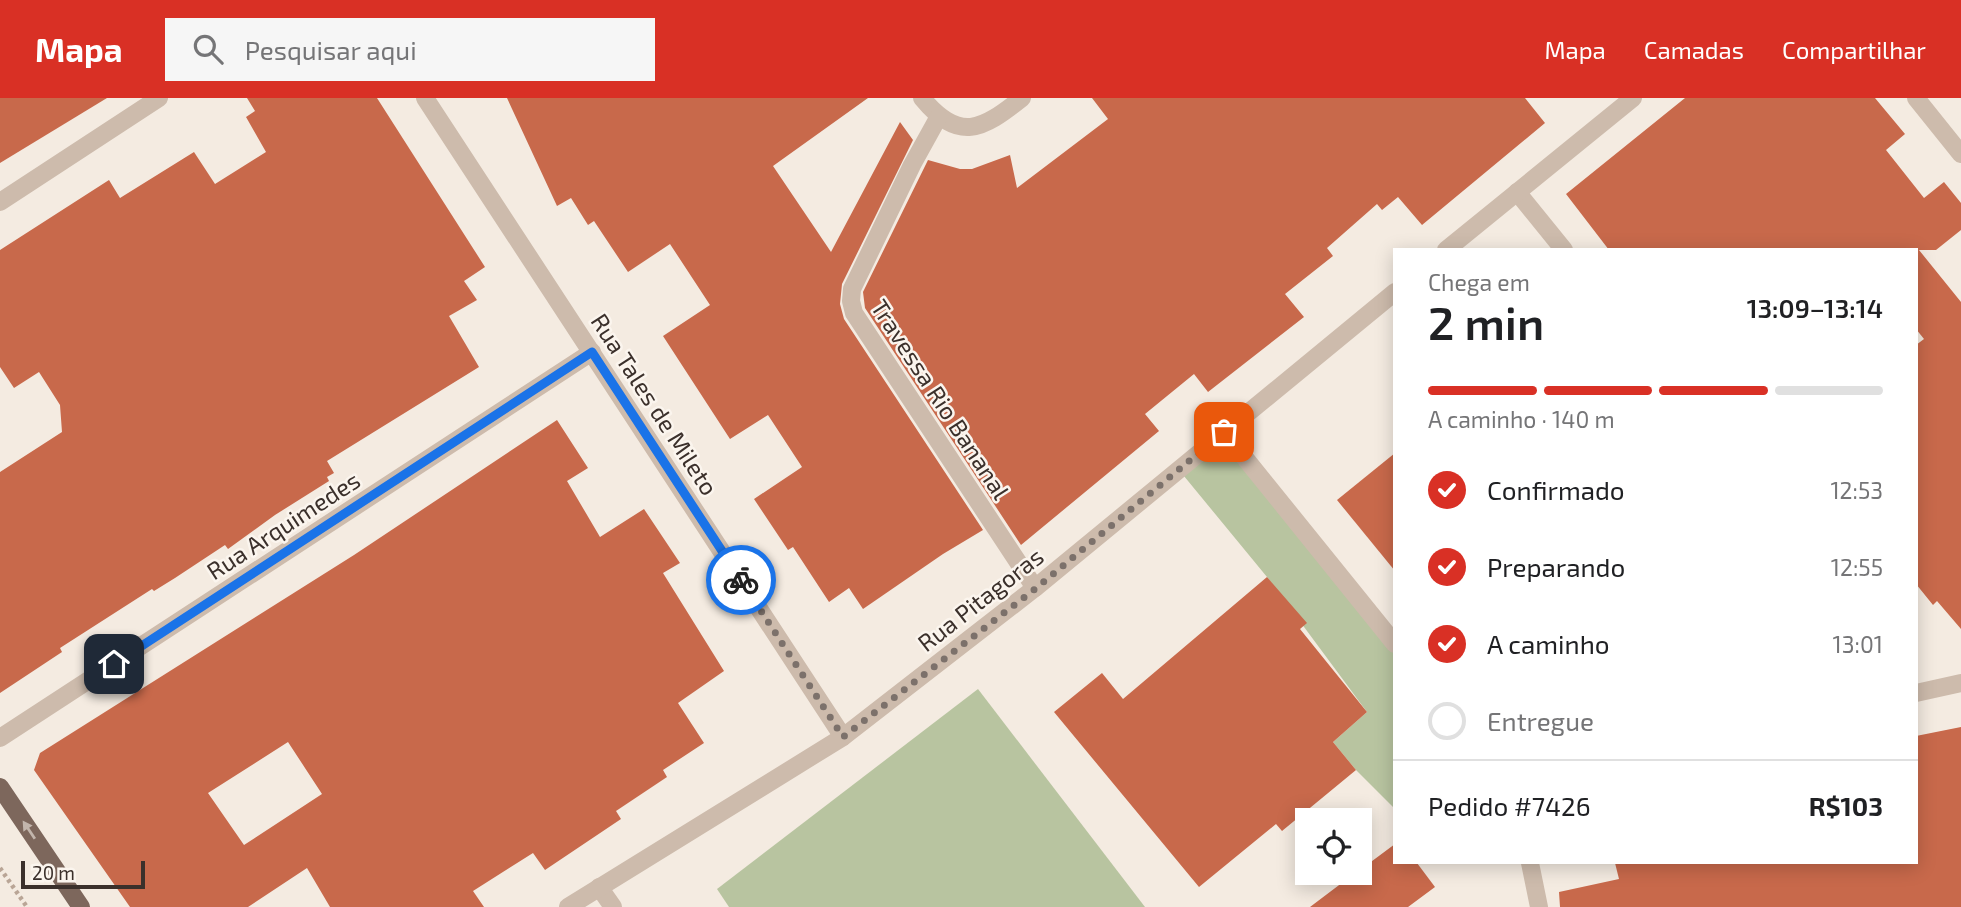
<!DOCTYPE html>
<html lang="pt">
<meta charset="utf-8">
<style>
body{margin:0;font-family:"Exo 2",sans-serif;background:#f6f6f6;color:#202124;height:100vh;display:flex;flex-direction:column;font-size:26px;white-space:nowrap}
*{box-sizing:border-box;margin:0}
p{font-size:23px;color:#757577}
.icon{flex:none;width:38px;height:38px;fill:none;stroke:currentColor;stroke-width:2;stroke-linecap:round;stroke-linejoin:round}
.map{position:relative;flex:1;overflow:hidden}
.details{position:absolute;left:1393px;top:150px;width:525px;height:616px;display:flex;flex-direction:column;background:#fff;border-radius:0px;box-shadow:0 4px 18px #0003}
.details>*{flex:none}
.tools{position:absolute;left:1295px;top:710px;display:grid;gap:14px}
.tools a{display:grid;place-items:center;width:77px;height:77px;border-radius:0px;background:#fff;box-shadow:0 4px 18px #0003;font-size:35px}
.scale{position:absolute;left:21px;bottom:18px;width:124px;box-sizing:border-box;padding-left:7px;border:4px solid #3b302b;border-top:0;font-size:19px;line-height:24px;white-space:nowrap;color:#3b302b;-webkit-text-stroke:5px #fbf5ee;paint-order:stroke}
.pin{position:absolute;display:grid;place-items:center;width:60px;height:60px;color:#fff;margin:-30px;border-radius:14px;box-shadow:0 4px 10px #0006}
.courier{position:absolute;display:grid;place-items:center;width:70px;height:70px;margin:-35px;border:5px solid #1a73e8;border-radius:50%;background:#fff;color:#222;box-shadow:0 2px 9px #0007}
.head em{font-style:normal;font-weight:600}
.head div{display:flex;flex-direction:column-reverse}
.head{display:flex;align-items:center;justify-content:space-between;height:119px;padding:0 35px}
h1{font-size:46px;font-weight:600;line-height:52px}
.bar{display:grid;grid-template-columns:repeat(4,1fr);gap:10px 7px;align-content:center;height:84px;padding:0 35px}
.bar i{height:9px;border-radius:5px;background:#e0e0e0}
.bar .selected{background:#d93025}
.bar p{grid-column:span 4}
.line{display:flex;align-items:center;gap:18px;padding:0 35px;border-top:2px solid #e0e0e0}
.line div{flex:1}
ol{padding:0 35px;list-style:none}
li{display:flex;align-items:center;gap:21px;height:77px}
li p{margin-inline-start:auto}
li .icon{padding:7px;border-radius:50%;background:#d93025;color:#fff;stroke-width:4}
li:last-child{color:#757577}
li i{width:38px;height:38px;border:4px solid #e0e0e0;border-radius:50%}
header{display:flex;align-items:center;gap:42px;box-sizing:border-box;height:98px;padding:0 35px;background:#d93025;color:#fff}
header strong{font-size:33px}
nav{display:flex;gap:38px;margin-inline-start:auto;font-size:24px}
.search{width:490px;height:63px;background:#f6f6f6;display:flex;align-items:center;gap:18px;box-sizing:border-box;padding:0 24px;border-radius:0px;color:#757577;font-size:26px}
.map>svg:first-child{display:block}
.green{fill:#b8c4a0}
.building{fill:#c8694b;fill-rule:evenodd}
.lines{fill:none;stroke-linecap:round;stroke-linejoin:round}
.path{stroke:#b9a596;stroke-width:4.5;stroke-dasharray:3.5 3.5;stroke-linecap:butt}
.minor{stroke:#cdbbac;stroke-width:18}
.major{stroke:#7d675c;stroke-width:18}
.oneway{fill:#c2b5ac}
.done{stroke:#7c716b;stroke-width:7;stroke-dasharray:0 12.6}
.route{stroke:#1a73e8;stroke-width:9}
.labels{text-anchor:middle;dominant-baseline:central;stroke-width:5;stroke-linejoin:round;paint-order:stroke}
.street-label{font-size:24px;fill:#3b302b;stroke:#fbf5ee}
</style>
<header>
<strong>Mapa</strong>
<div class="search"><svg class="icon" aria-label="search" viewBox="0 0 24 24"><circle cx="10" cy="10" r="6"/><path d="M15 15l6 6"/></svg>Pesquisar aqui</div>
<nav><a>Mapa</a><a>Camadas</a><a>Compartilhar</a></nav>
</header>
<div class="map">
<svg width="1961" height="809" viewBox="0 0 1961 809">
<rect width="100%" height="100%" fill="#f4ebe1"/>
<g class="green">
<path d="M1224 334 1395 546V711L1356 672 1333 644 1367 614 1267 479 1179 372Z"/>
<path d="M978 591 1145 809H729L717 791Z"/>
</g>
<g class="building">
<path d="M0 0H107L0 65Z"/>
<path d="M247 0H377L485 169 464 183 477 202 449 218 479 269 327 363 334 375 327 379 329 383 275 417 228 451 225 447 175 480 154 493 152 491 60 550 62 554 0 595V374L62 334 60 307 39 274 14 290 0 269V152L109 82 120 100 194 54 215 86 266 54 246 19 255 13Z"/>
<path d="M507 0H868L773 68 831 154 900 24 913 42 842 186 840 206 844 221 983 432 943 456 863 511 849 490 829 504 793 449 788 452 754 401 802 369 768 317 730 341 663 238 710 207 670 146 628 174 594 123 588 127 571 100 557 108Z"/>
<path d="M1092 0H1525L1545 25 1422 127 1398 99 1382 112 1377 106 1327 150 1333 158 1285 196 1304 219 1208 294 1194 276 1145 316 1159 333 1021 447 865 210 863 194 928 62 960 71H972L1010 57 1017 90 1108 21Z"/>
<path d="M1685 0H1875L1905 36 1886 52 1924 100 1944 84 1961 105V132L1936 152H1919L1961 204V531L1937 503 1933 507 1916 486V247L1924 241 1916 231V152H1609L1566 96Z"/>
<path d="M557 322 588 370 567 383 600 439 644 411 680 465 663 475 724 573 678 605 704 645 663 672 667 679 616 713 621 721 545 772 533 755 473 793 484 809H330L307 770 248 809H130L34 672 40 655 354 457ZM288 644 322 696 244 747 208 695Z"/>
<path d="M1395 355V473L1337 402Z"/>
<path d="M1267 479 1307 525 1300 531 1367 614 1333 644 1356 672 1282 733 1276 726 1199 789 1054 614 1102 575 1123 601Z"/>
<path d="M1961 629V809H1560L1559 794 1619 781 1615 765H1916V638Z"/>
<path d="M1395 746V765H1417L1435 789 1408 809H1310L1355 775H1360V772Z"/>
</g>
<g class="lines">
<path class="path" d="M0 770 27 809"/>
<g class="minor">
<path d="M425 0 843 639"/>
<path d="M922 0C959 45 982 32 1022 0"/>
<path d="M1916 0 1961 56"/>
<path d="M938 20 912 67 852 191 851 203 854 215 1035 490"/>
<path d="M1517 94 1564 152"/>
<path d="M0 104 159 0"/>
<path d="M1446 152 1633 0"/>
<path d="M1224 334 1395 546"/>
<path d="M1916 595 1961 585"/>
<path d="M0 640 592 254"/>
<path d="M1530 765 1539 809"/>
<path d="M599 789 613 809"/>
<path d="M568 809 843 639 1035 490 1395 194"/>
</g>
<path class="major" d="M0 689 81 809"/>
</g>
<defs><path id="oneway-solid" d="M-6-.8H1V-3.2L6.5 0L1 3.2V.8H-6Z" transform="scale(1.75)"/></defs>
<use class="oneway" href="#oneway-solid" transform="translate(29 732) rotate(-124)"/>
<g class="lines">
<path class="done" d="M741 482 843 639 1035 491 1224 334"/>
<path class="route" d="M114 566 592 254 741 482"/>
</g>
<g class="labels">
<g class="street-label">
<text transform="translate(941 301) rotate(57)">Travessa Rio Bananal</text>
<text transform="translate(655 306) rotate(57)">Rua Tales de Mileto</text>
<text transform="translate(283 427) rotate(-33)">Rua Arquimedes</text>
<text transform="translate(980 501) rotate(-38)">Rua Pitagoras</text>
</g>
</g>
</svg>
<div class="tools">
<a><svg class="icon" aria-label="locate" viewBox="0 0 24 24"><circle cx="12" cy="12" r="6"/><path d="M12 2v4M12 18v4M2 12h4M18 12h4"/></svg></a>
</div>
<div class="scale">20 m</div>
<div class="pin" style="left:1224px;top:334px;background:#ea580c"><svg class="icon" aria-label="bag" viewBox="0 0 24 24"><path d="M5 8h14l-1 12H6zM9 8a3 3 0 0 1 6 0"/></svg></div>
<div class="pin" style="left:114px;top:566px;background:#1f2937"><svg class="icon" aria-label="home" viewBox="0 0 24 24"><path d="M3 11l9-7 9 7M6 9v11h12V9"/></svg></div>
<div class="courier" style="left:741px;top:482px"><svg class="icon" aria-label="bike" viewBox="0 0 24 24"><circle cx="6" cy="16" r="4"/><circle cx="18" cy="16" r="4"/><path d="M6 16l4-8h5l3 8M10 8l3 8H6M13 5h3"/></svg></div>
<section class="details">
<div class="head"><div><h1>2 min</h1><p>Chega em</p></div><em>13:09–13:14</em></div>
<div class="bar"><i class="selected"></i><i class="selected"></i><i class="selected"></i><i></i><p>A caminho · 140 m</p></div>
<ol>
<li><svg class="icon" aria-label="check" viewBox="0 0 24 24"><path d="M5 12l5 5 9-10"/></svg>Confirmado<p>12:53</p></li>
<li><svg class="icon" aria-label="check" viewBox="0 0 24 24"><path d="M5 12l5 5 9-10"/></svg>Preparando<p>12:55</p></li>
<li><svg class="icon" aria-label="check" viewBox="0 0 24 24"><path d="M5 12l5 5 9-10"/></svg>A caminho<p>13:01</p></li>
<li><i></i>Entregue</li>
</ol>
<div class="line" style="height:91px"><div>Pedido #7426</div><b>R$103</b></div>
</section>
</div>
